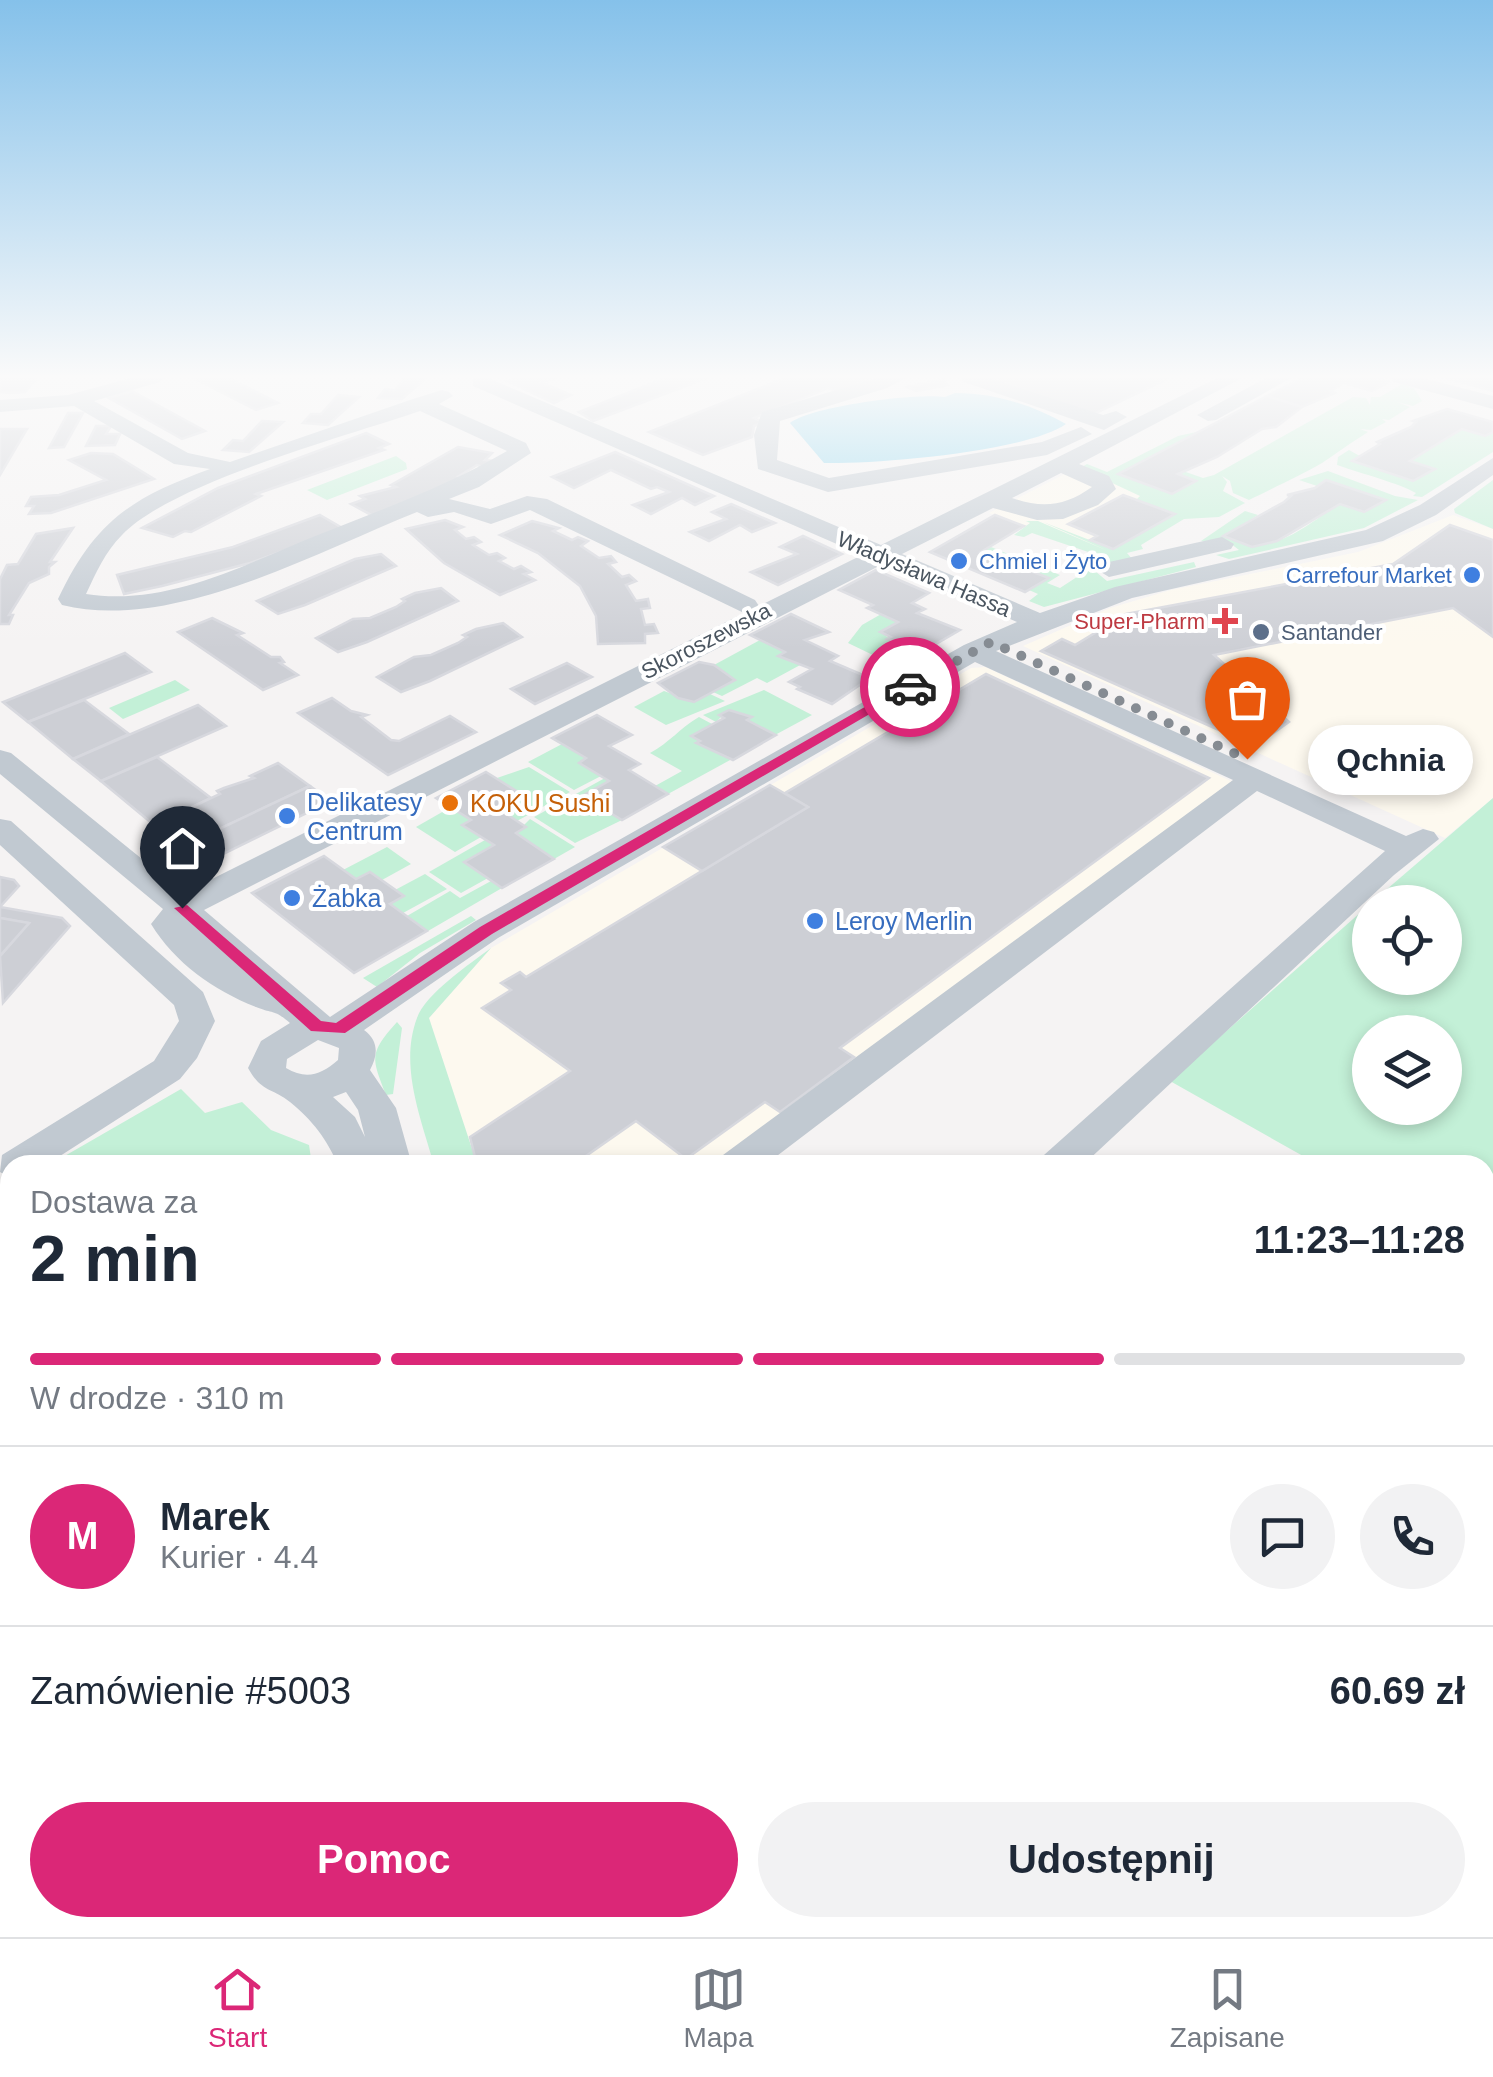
<!DOCTYPE html>
<html lang="pl">
<meta charset="utf-8">
<style>
body{margin:0;font-family:Arial,sans-serif;background:#f2f2f3;color:#1f2937;height:100vh;display:flex;flex-direction:column;font-size:38px;white-space:nowrap}
*{box-sizing:border-box;margin:0}
p{font-size:32px;color:#747a83}
.icon{flex:none;width:55px;height:55px;fill:none;stroke:currentColor;stroke-width:2;stroke-linecap:round;stroke-linejoin:round}
.map{position:relative;flex:1;overflow:hidden}
.side{position:absolute;left:0px;top:1155px;width:1495px;height:782px;display:flex;flex-direction:column;background:#fff;border-radius:30px 30px 0 0;box-shadow:0 5px 15px #0003}
.side>*{flex:none}
.buttons{position:absolute;left:1352px;top:885px;display:grid;gap:20px}
.buttons a{display:grid;place-items:center;width:110px;height:110px;border-radius:50%;background:#fff;box-shadow:0 5px 15px #0003;font-size:50px}
.pin{position:absolute;display:grid;place-items:center;width:85px;height:85px;color:#fff;margin:-102px -42px;border-radius:50% 50% 50% 0;rotate:-45deg;box-shadow:0 0 10px #0007}
.pin .icon{rotate:45deg}
.courier{position:absolute;display:grid;place-items:center;width:100px;height:100px;margin:-50px;border:8px solid #db2777;border-radius:50%;background:#fff;color:#222;box-shadow:0 2px 12px #0007}
.bubble{position:absolute;height:70px;border-radius:35px;background:#fff;box-shadow:0 5px 15px #0003;font-size:32px;font-weight:700;line-height:70px;text-align:center}
.headline em{font-style:normal;font-weight:700}
.headline div{display:flex;flex-direction:column-reverse}
.headline{display:flex;align-items:center;justify-content:space-between;height:170px;padding:0 30px}
h1{font-size:65px;font-weight:700;line-height:75px}
.bar{display:grid;grid-template-columns:repeat(4,1fr);gap:15px 10px;align-content:center;height:120px;padding:0 30px}
.bar i{height:12px;border-radius:8px;background:#e0e1e3}
.bar .on{background:#db2777}
.bar p{grid-column:span 4}
.line{display:flex;align-items:center;gap:25px;padding:0 30px;border-top:2px solid #e0e1e3}
.line div{flex:1}
.round{display:grid;place-items:center;flex:none;width:105px;height:105px;border-radius:52px;background:#f2f2f3}
.action{display:flex;gap:20px;margin-top:auto;padding:20px 30px}
.action a{flex:1;height:115px;border-radius:60px;background:#db2777;color:#fff;font-size:40px;font-weight:700;line-height:115px;text-align:center}
.action a+a{background:#f2f2f3;color:#1f2937}
.menu{display:flex;justify-content:space-around;align-items:center;height:140px;border-top:2px solid #e0e1e3;background:#fff;font-size:28px;color:#747a83}
.menu a{display:grid;justify-items:center;gap:5px}
.menu .on{color:#db2777}
.map>svg:first-child{display:block}
.commercial{fill:#fdf9ef}
.green{fill:#c3f0d7;fill-rule:evenodd}
.water{fill:#90d5ed}
.lines{fill:none;stroke-linecap:round;stroke-linejoin:round}
.stream{stroke:#90d5ed;stroke-width:11}
.building{fill:#cdcfd5;stroke:#d7d8de;stroke-width:2.5}
.minor{fill:#c1c9d1;fill-rule:evenodd}
.major{fill:#b3c0d1;fill-rule:evenodd}
.route{fill:#db2777}
.done{stroke:#868c93;stroke-width:10;stroke-dasharray:0 18}
.shop-dot{fill:#3f7fe0;stroke:#fff;stroke-width:4}
.health-dot{fill:#e0444e;stroke:#fff;stroke-width:4}
.service-dot{fill:#5c6f8a;stroke:#fff;stroke-width:4}
.food-dot{fill:#e8710a;stroke:#fff;stroke-width:4}
.labels{text-anchor:middle;dominant-baseline:central;stroke-width:8;stroke-linejoin:round;paint-order:stroke}
.far-shop-label{font-size:22px;fill:#366cbe;stroke:#fff;text-anchor:start}
.far-street-label{font-size:22px;fill:#4a5560;stroke:#fff}
.far-health-label{font-size:22px;fill:#be3a42;stroke:#fff;text-anchor:end}
.far-service-label{font-size:22px;fill:#4e5e75;stroke:#fff;text-anchor:start}
.shop-label{font-size:25px;fill:#366cbe;stroke:#fff;text-anchor:start}
.food-label{font-size:25px;fill:#c56008;stroke:#fff;text-anchor:start}
</style>
<div class="map">
<svg width="1493" height="1937" viewBox="0 0 1493 1937">
<rect width="100%" height="100%" fill="#f5f3f3"/>
<g class="commercial">
<path d="M1080 466 1198 509 1117 555 1031 523 1024 526 989 513Z"/>
<path d="M1453 515 1493 529V798L1445 838 1023 646 1110 608 1171 590 1358 552Z"/>
<path d="M985 667 1235 783 723 1165H481L476 1161 429 1018 491 948 971 668Z"/>
<path d="M1493 1683V1830H1485V1684Z"/>
<path d="M516 1928H905L896 1937H507Z"/>
</g>
<g class="green">
<path d="M1402 384 1414 388 1422 401 1413 406 1397 402 1410 407 1389 420 1382 419 1386 422 1371 430 1360 429 1368 432C1352 442 1334 455 1322 463 1303 474 1267 491 1249 500L1233 493 1230 481 1222 476 1227 482 1223 491 1245 503 1219 517 1184 519 1141 545 1143 549 1127 553 1133 560 1095 571 1107 581 1194 562 1196 567 1044 607 1029 601 1038 594 1029 590 1048 578 981 552 991 547 1060 575 1047 583 1060 588 1106 558 1032 533 1024 537 1014 535 1030 523 1026 521H1038L1108 551 1043 522 1113 549 1174 514 1136 500 1140 496 1080 468 1087 464 1107 472 1178 436 1201 431 1119 474 1172 494 1195 481 1178 474 1183 471 1203 478 1214 475 1353 397 1366 398 1370 405 1371 397H1380Z"/>
<path d="M1462 429 1485 436 1493 432V452L1422 497 1413 496 1416 493C1398 483 1366 475 1337 465L1338 457 1349 450 1390 473 1413 481 1433 469 1410 461Z"/>
<path d="M396 456 406 463 407 469 327 500 307 490Z"/>
<path d="M1328 471 1395 496 1418 500 1364 528 1229 559 1216 555 1239 550 1230 543 1201 541 1245 511 1258 515 1224 536C1277 557 1297 530 1340 504L1364 512 1383 500 1326 481 1317 486 1299 480Z"/>
<path d="M1493 480V529L1455 513 1454 509Z"/>
<path d="M883 613 898 622 880 632 899 645 877 657 848 643 862 625Z"/>
<path d="M760 640 785 652 780 656 802 664 767 683 757 678 722 696 713 692 735 680 714 665Z"/>
<path d="M175 680 190 690 123 719 109 708Z"/>
<path d="M764 690 812 715 775 735 747 720 751 717 728 710 716 722 703 715Z"/>
<path d="M664 691 694 702 710 694 725 701 666 725 634 707Z"/>
<path d="M699 717 712 724 692 736 700 741 697 744 732 759 668 794 655 786 682 771 650 753C669 743 680 728 699 717Z"/>
<path d="M562 744 586 758 580 763 601 776 574 790 528 762Z"/>
<path d="M529 767 570 792 517 821 496 807 520 793 497 778Z"/>
<path d="M605 778 609 781 582 796 622 820 575 843 534 817Z"/>
<path d="M1493 798V1494L1485 1495V1165H1319L1170 1081 1370 904V978H1445V902H1372ZM1370 1032H1445V1108H1370Z"/>
<path d="M451 807 471 820 463 825 481 837 455 852 416 827Z"/>
<path d="M530 819 575 847 554 859 516 833Z"/>
<path d="M485 840 494 845 465 862 488 878 461 893 429 872Z"/>
<path d="M387 847 411 864 382 880 370 872 356 879 343 870Z"/>
<path d="M425 874 447 889 403 913 390 904 404 896 395 890Z"/>
<path d="M491 881 502 888 428 931 407 916 450 891 460 898Z"/>
<path d="M471 916 476 920 420 953 377 987 363 978Z"/>
<path d="M491 948 429 1018 476 1161 481 1165H434C421 1118 399 1066 417 1018 425 994 471 963 491 948Z"/>
<path d="M397 1022 402 1028 393 1094 386 1095C372 1058 368 1054 397 1022Z"/>
<path d="M181 1089 205 1113 242 1102 271 1130 309 1145 312 1165H49Z"/>
<path d="M10 1187V1730L0 1734V1193Z"/>
<path d="M45 1928H491L482 1937H15Z"/>
<path d="M1146 1928H1429L1424 1937H1139Z"/>
</g>
<path class="water" d="M955 393C995 393 1032 405 1066 424 1026 452 875 464 824 463L790 423C812 406 916 393 945 397Z"/>
<g class="lines">
<g class="stream">
<path d="M1485 1851H1493"/>
<path d="M104 1937 140 1928"/>
</g>
</g>
<g class="building">
<path d="M1 378 15 379 37 378 25 392 10 393 0 392Z"/>
<path d="M193 378H229L278 403 256 410Z"/>
<path d="M405 378H426L402 399 378 398 385 389 395 390Z"/>
<path d="M516 378H558L541 382 571 395 554 403 507 381Z"/>
<path d="M665 378H707L593 421 579 412Z"/>
<path d="M785 378H872L838 392 828 388 754 418 763 422 754 426 752 437 703 455 649 432Z"/>
<path d="M989 378H1169L1094 414Z"/>
<path d="M1302 378H1376L1389 382 1372 391 1344 383 1331 391 1335 393 1302 407 1267 396Z"/>
<path d="M1446 378H1487L1493 380V391Z"/>
<path d="M944 379 948 385 916 391 907 387Z"/>
<path d="M132 391 205 431 182 439 109 398Z"/>
<path d="M338 395 359 397 328 425 303 423 311 414H321Z"/>
<path d="M1267 396 1302 407 1276 427 1262 429 1217 457 1178 474 1196 481 1172 494 1118 474Z"/>
<path d="M1447 409 1493 422V432L1485 436 1462 429 1447 438 1410 461 1435 469 1413 481 1352 461 1380 444 1377 442 1411 427 1416 422 1413 421Z"/>
<path d="M68 413H83L64 447 49 448Z"/>
<path d="M262 421 283 422 249 452 223 450 233 440 243 441Z"/>
<path d="M96 426H111L106 434H120L115 445 86 446Z"/>
<path d="M0 429H27L0 475Z"/>
<path d="M366 433 389 444 379 448 384 450 256 494 261 496 191 532 185 531 173 537 142 528 218 488Z"/>
<path d="M458 447 492 453 485 460 494 461 483 467 477 465 459 476 466 477 375 517 351 504 365 499 360 496 396 487 391 485Z"/>
<path d="M615 452 714 496 695 505 682 498 651 514 633 505 669 492 657 487 651 489 611 470 574 488 552 477Z"/>
<path d="M91 453 113 454 154 479 51 513 29 514 34 506H26L31 497 59 495 106 480 69 460Z"/>
<path d="M1326 480 1386 500 1364 512 1340 504 1277 541 1252 547 1223 536 1284 502 1291 496 1287 495 1315 488Z"/>
<path d="M1123 495 1175 514 1113 549 1090 540 1097 536 1068 524Z"/>
<path d="M731 504 775 523 752 532 740 525 709 541 690 532 726 519 712 512Z"/>
<path d="M320 515 344 529 250 563 162 586 124 594 117 575 233 547Z"/>
<path d="M995 515 1024 526 981 552 1049 578 1025 592 930 552Z"/>
<path d="M445 520 463 527 455 530 466 539 474 537 481 542 473 545 489 555 497 553 505 558 499 561 514 569 521 566 531 572 524 574 535 580 500 595 444 563 406 529Z"/>
<path d="M532 521 559 528 553 531 572 540 578 537 588 541 581 546 599 558 611 556 616 562 608 564 622 577 629 575 636 581 626 585 636 601 648 599 650 608 641 609 645 625 654 624 658 633 645 634V643L598 644 596 616 580 586 538 553 500 535Z"/>
<path d="M1450 525 1493 540V637L1453 608 1214 655 1289 722 1255 746 1041 651 1062 639 1075 645 1126 614 1393 564Z"/>
<path d="M73 528 52 559 50 562H55L49 567V574L29 583 9 615H13L9 624H0V579L7 565 18 564 36 534Z"/>
<path d="M803 536 842 554 778 585 751 572 797 554 780 547Z"/>
<path d="M381 554 396 566 305 605 278 614 257 601 355 559Z"/>
<path d="M876 570 929 593 912 603 925 609 917 613 960 630 922 652 887 639 891 637 880 632 898 622 867 608 873 605 839 590Z"/>
<path d="M441 588 458 601 367 642 338 652 316 638 353 619 370 618 396 607 405 601 402 599 415 593Z"/>
<path d="M791 614 829 632 805 640 838 656 830 661 870 678 832 704 797 689 800 687 789 682 812 669 778 656 785 652 750 635Z"/>
<path d="M212 618 243 633 237 635 271 657H280L284 662 280 663 298 675 263 690 178 632Z"/>
<path d="M503 623 522 637 430 681 401 692 377 677 414 657 431 655 458 643 467 637 463 635 476 629Z"/>
<path d="M125 653 151 672 28 722 3 702Z"/>
<path d="M699 662 714 665 735 680 694 702 678 698 658 683Z"/>
<path d="M567 663 592 677 535 704 511 689Z"/>
<path d="M986 674 1209 778 840 1048 854 1057 780 1112 765 1102 686 1159 636 1121 573 1165H481L476 1161 470 1137 570 1071 482 1008 511 990 501 983 520 972 526 977 808 807 785 793Z"/>
<path d="M332 698 351 711 367 715 361 717 391 740 399 741 450 716 476 732 388 775 298 713Z"/>
<path d="M84 700 129 734 73 759 28 722Z"/>
<path d="M198 705 226 726 101 781 73 759Z"/>
<path d="M729 710 752 717 747 720 776 735 733 760 696 743 700 741 691 736 724 718 719 715Z"/>
<path d="M597 715 632 735 609 746 640 764 629 770 668 794 622 820 582 796 609 781 579 763 586 758 552 738Z"/>
<path d="M157 757 211 798 154 825 101 781Z"/>
<path d="M278 763 310 786 181 847 154 825 220 794 217 791 224 788 254 778 250 776Z"/>
<path d="M486 772 521 794 496 807 526 827 516 833 554 859 502 888 464 862 494 845 462 825 471 820 436 798Z"/>
<path d="M770 785 808 807 702 871 663 847Z"/>
<path d="M310 786 331 801 211 860 203 853 194 857 181 847Z"/>
<path d="M324 856 356 879 370 872 404 896 390 904 427 931 354 973 252 893Z"/>
<path d="M0 877 14 880 19 886 0 907Z"/>
<path d="M0 907 62 918 70 926 3 1003 0 956 29 923 0 918Z"/>
<path d="M0 918 29 923 0 956Z"/>
<path d="M614 1928H656L655 1937H613Z"/>
<path d="M661 1928 696 1929 695 1937H660Z"/>
<path d="M743 1929 781 1930V1937H743Z"/>
<path d="M702 1930 739 1931V1937H701Z"/>
</g>
<g class="lines">
<g class="minor">
<path d="M131 378H163L160 382 94 401 188 453 230 462 413 399 442 390 449 392 453 396 439 404 526 443 531 453 479 487 449 499 490 509 527 496 547 499 755 600 759 606 862 555 473 386V378H488L881 545 1217 378H1242L1079 464 1109 476 1116 489 1098 505 1063 519 1037 520 993 508 902 554 1040 613 1115 587 1366 530 1420 505 1493 458V475L1436 515 1383 541 1132 598 996 651 1406 836 1423 829 1434 832 1439 839 1394 875 1083 1165H1038L1044 1155 1385 851 1257 791 765 1165H717L723 1155 1233 780 975 662 498 938 364 1030C379 1041 378 1055 370 1070L396 1108 412 1165H338C326 1138 313 1121 290 1102 271 1087 262 1093 248 1068L261 1041 290 1023C274 1009 273 1014 256 1007 213 990 175 963 151 924L163 909 0 774V750L11 753 184 893 744 613 530 510 491 524 454 512 428 517 417 512C314 553 173 632 62 605L58 599C95 521 131 498 210 469L174 464 74 406 0 412V400L68 395ZM420 411 507 451C449 485 386 508 323 533 249 562 169 607 86 594 96 573 105 552 122 535 171 483 347 436 420 411ZM1061 473 1092 487C1065 506 1043 509 1012 498ZM883 564 1017 622 964 645 474 922 330 1017 204 910ZM318 1040 339 1048 338 1060C321 1075 306 1080 286 1068L287 1059ZM346 1092 358 1110 365 1137 355 1117 333 1097Z"/>
<path d="M877 378H906L887 388 780 421 777 460 829 478 1042 442 1081 427 1092 434 1047 455 828 492 758 469 754 435 762 412Z"/>
<path d="M961 378H990L1103 415 1116 411 1127 417 1104 430 964 382Z"/>
<path d="M1266 378H1291L1216 420 1208 421 1197 415Z"/>
<path d="M1391 378H1423L1493 396V409L1394 382Z"/>
<path d="M1222 537 1234 544 1231 549 1109 577 1096 569 1100 564Z"/>
<path d="M0 819 11 821 203 992 215 1021 197 1058 180 1079 46 1165H10V1178L0 1172 2 1155 154 1061 179 1021 174 1005 0 845Z"/>
<path d="M1103 1928H1164L1160 1937H1099Z"/>
</g>
<g class="major">
<path d="M1493 1503V1561L1485 1562V1504Z"/>
<path d="M1493 1564V1624L1485 1625V1565Z"/>
<path d="M10 1757V1827L0 1831V1761Z"/>
<path d="M10 1854 11 1928 0 1931V1857Z"/>
</g>
</g>
<linearGradient id="sky" x2="0" y2="1"><stop stop-color="#85c1ea"/><stop offset="0.58" stop-color="#fafafa"/><stop offset="1" stop-color="#fafafa" stop-opacity="0"/></linearGradient>
<rect width="1493" height="649" fill="url(#sky)"/>
<path class="route" d="M905 684 916 687 492 934 345 1033 311 1031 174 908 187 905 321 1021 336 1023 480 927Z"/>
<g class="lines">
<path class="done" d="M910 687 991 642 1247 759"/>
</g>
<g class="shop-dot">
<circle cx="959" cy="561" r="10"/>
<circle cx="1472" cy="575" r="10"/>
<circle cx="287" cy="816" r="10"/>
<circle cx="292" cy="898" r="10"/>
<circle cx="815" cy="921" r="10"/>
</g>
<path class="health-dot" d="M1220 606h10v10h10v10h-10v10h-10v-10h-10v-10h10z"/>
<circle class="service-dot" cx="1261" cy="632" r="10"/>
<circle class="food-dot" cx="450" cy="803" r="10"/>
<g class="labels">
<g class="far-shop-label">
<text x="979" y="561">Chmiel i Żyto</text>
<text x="1452" y="575" text-anchor="end">Carrefour Market</text>
</g>
<g class="far-street-label">
<text transform="translate(924 574) rotate(23)">Władysława Hassa</text>
<text transform="translate(706 641) rotate(-27)">Skoroszewska</text>
</g>
<g class="far-health-label">
<text x="1205" y="621">Super-Pharm</text>
</g>
<g class="far-service-label">
<text x="1281" y="632">Santander</text>
</g>
<g class="shop-label">
<text x="307" y="802">Delikatesy<tspan x="307" dy="29">Centrum</tspan></text>
<text x="312" y="898">Żabka</text>
<text x="835" y="921">Leroy Merlin</text>
</g>
<g class="food-label">
<text x="470" y="803">KOKU Sushi</text>
</g>
</g>
</svg>
<div class="buttons">
<a><svg class="icon" aria-label="locate" viewBox="0 0 24 24"><circle cx="12" cy="12" r="6"/><path d="M12 2v4M12 18v4M2 12h4M18 12h4"/></svg></a>
<a><svg class="icon" aria-label="layers" viewBox="0 0 24 24"><path d="M12 4l9 5-9 5-9-5zM3 14l9 5 9-5"/></svg></a>
</div>
<div class="pin" style="left:1247px;top:759px;background:#ea580c"><svg class="icon" aria-label="bag" viewBox="0 0 24 24"><path d="M5 8h14l-1 12H6zM9 8a3 3 0 0 1 6 0"/></svg></div>
<div class="pin" style="left:182px;top:908px;background:#1f2937"><svg class="icon" aria-label="home" viewBox="0 0 24 24"><path d="M3 11l9-7 9 7M6 9v11h12V9"/></svg></div>
<div class="courier" style="left:910px;top:687px"><svg class="icon" aria-label="car" viewBox="0 0 24 24"><path d="M5 17H2v-5l4-1 3-4h7l3 4 3 1v5h-3M9 17h6M6 11h13"/><circle cx="7" cy="17" r="2"/><circle cx="17" cy="17" r="2"/></svg></div>
<div class="bubble" style="left:1308px;top:725px;width:165px">Qchnia</div>
<section class="side">
<div class="headline"><div><h1>2 min</h1><p>Dostawa za</p></div><em>11:23–11:28</em></div>
<div class="bar"><i class="on"></i><i class="on"></i><i class="on"></i><i></i><p>W drodze · 310 m</p></div>
<div class="line" style="height:180px"><b class="round" style="background:#db2777;color:#fff">M</b><div><b>Marek</b><p>Kurier · 4.4</p></div><a class="round"><svg class="icon" aria-label="chat" viewBox="0 0 24 24"><path d="M4 5h16v11H9l-5 4z"/></svg></a><a class="round"><svg class="icon" aria-label="phone" viewBox="0 0 24 24"><path d="M5 4h4l2 5-3 2q2 4 5 5l2-3 5 2v4C11 20 4 13 5 4z"/></svg></a></div>
<div class="line" style="height:130px"><div>Zamówienie #5003</div><b>60.69 zł</b></div>
<div class="action"><a>Pomoc</a><a>Udostępnij</a></div>
</section>
</div>
<nav class="menu">
<a class="on"><svg class="icon" aria-label="home" viewBox="0 0 24 24"><path d="M3 11l9-7 9 7M6 9v11h12V9"/></svg>Start</a>
<a><svg class="icon" aria-label="map" viewBox="0 0 24 24"><path d="M3 6l6-2 6 2 6-2v14l-6 2-6-2-6 2zM9 4v14M15 6v14"/></svg>Mapa</a>
<a><svg class="icon" aria-label="saved" viewBox="0 0 24 24"><path d="M7 4h10v16l-5-4-5 4z"/></svg>Zapisane</a>
</nav>
